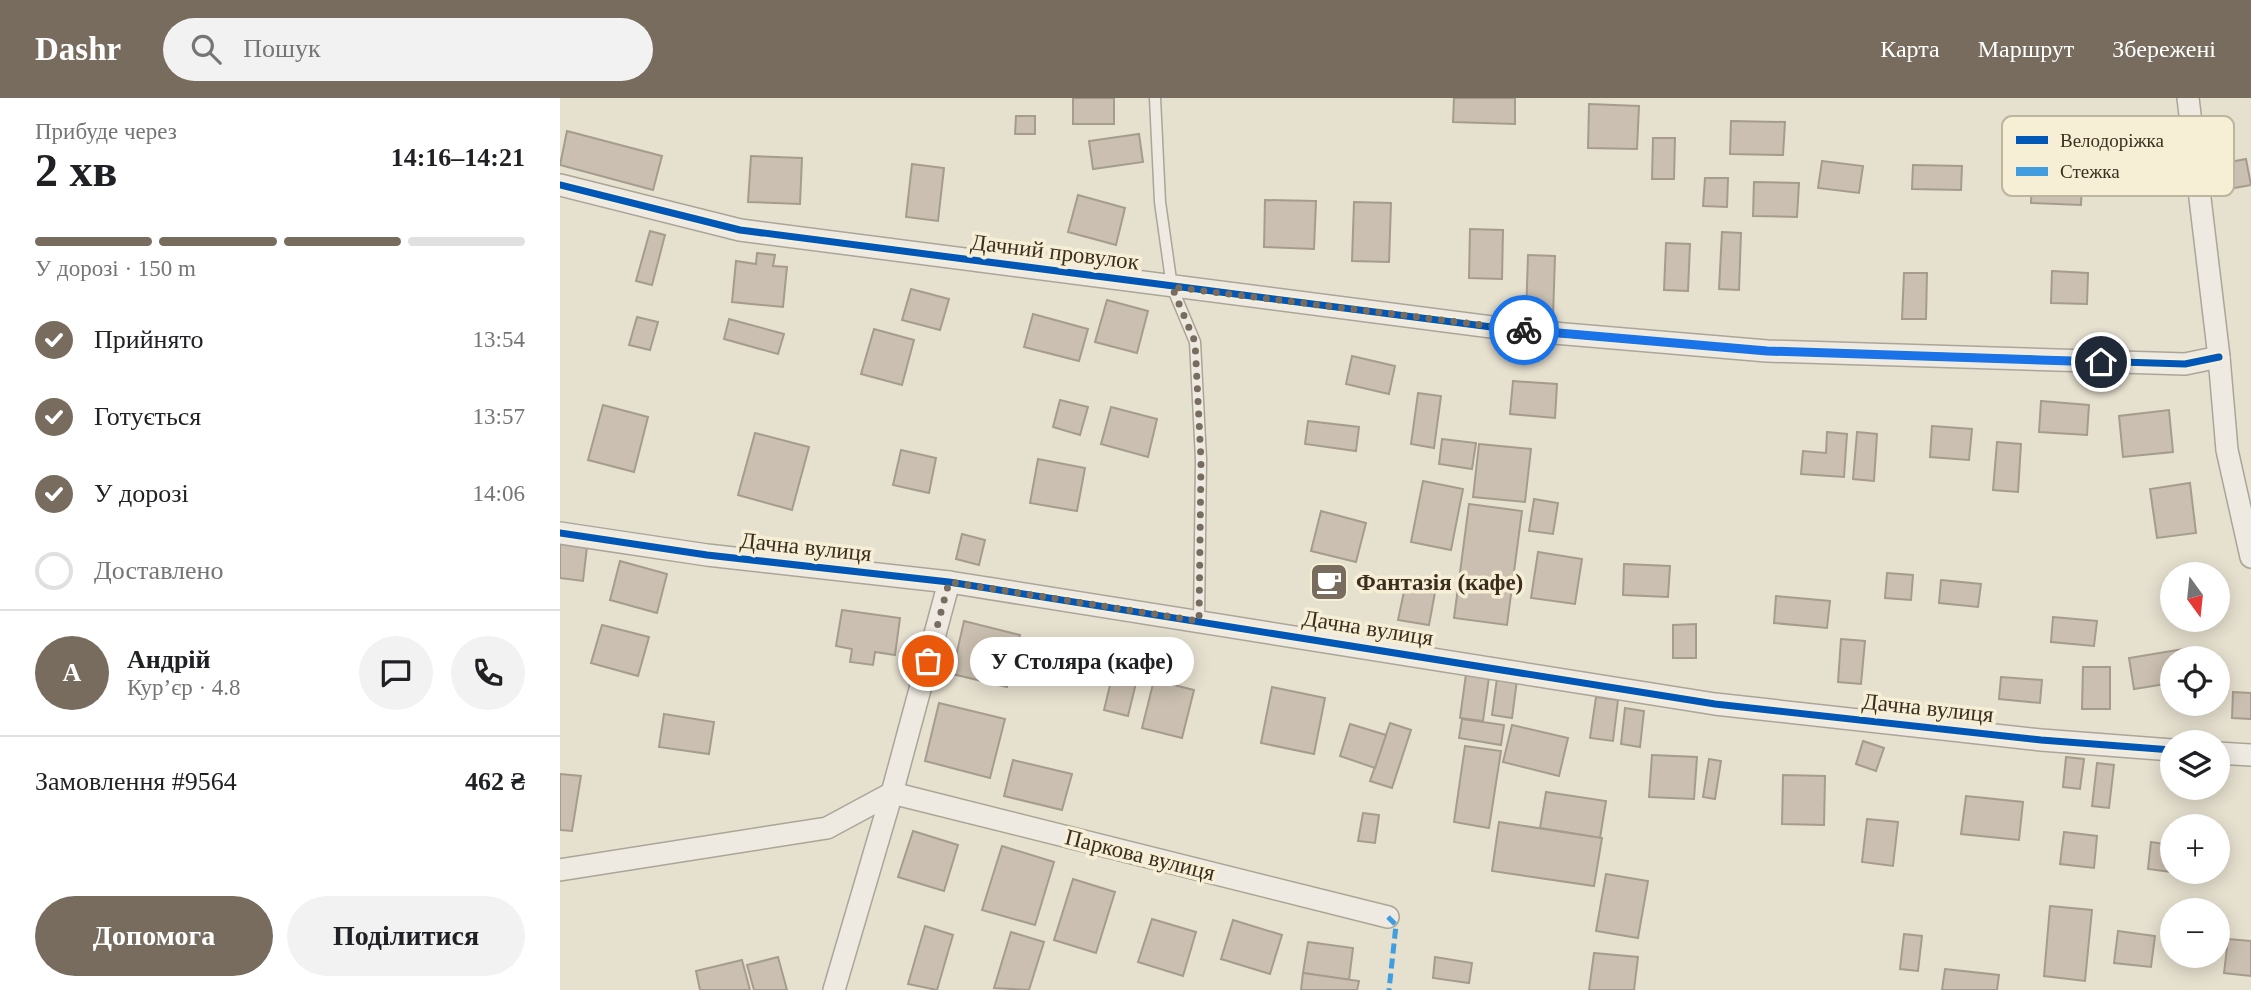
<!DOCTYPE html>
<html lang="uk">
<meta charset="utf-8">
<style>
body{margin:0;font-family:"Times New Roman",serif;background:#f2f2f2;color:#202124;height:100vh;display:flex;flex-direction:column;font-size:26px;white-space:nowrap}
*{box-sizing:border-box;margin:0}
p{font-size:23px;color:#757577}
.icon{flex:none;width:38px;height:38px;fill:none;stroke:currentColor;stroke-width:2;stroke-linecap:round;stroke-linejoin:round}
.map{position:relative;flex:1;overflow:hidden}
.details{display:flex;flex-direction:column;background:#fff;width:560px}
.details>*{flex:none}
.needle{width:46px;rotate:165deg}
.controls{position:absolute;left:1600px;top:464px;display:grid;gap:14px}
.controls a{display:grid;place-items:center;width:70px;height:70px;border-radius:50%;background:#fff;box-shadow:0 4px 18px #0003;font-size:35px}
.pin{position:absolute;display:grid;place-items:center;width:60px;height:60px;color:#fff;margin:-30px;border:4px solid #fff;border-radius:50%;box-shadow:0 2px 7px #0007}
.courier{position:absolute;display:grid;place-items:center;width:70px;height:70px;margin:-35px;border:5px solid #1a73e8;border-radius:50%;background:#fff;color:#222;box-shadow:0 2px 9px #0007}
.bubble{position:absolute;height:49px;border-radius:24px;background:#fff;box-shadow:0 4px 18px #0003;font-size:23px;font-weight:700;line-height:49px;text-align:center}
.overview em{font-style:normal;font-weight:700}
.overview div{display:flex;flex-direction:column-reverse}
.overview{display:flex;align-items:center;justify-content:space-between;height:119px;padding:0 35px}
h1{font-size:46px;font-weight:700;line-height:52px}
.bar{display:grid;grid-template-columns:repeat(4,1fr);gap:10px 7px;align-content:center;height:84px;padding:0 35px}
.bar i{height:9px;border-radius:5px;background:#e0e0e0}
.bar .on{background:#776c5d}
.bar p{grid-column:span 4}
.line{display:flex;align-items:center;gap:18px;padding:0 35px;border-top:2px solid #e0e0e0}
.line div{flex:1}
.round{display:grid;place-items:center;flex:none;width:74px;height:74px;border-radius:37px;background:#f2f2f2}
ol{padding:0 35px;list-style:none}
li{display:flex;align-items:center;gap:21px;height:77px}
li p{margin-inline-start:auto}
li .icon{padding:7px;border-radius:50%;background:#776c5d;color:#fff;stroke-width:4}
li:last-child{color:#757577}
li i{width:38px;height:38px;border:4px solid #e0e0e0;border-radius:50%}
.cta{display:flex;gap:14px;margin-top:auto;padding:14px 35px}
.cta a{flex:1;height:80px;border-radius:42px;background:#776c5d;color:#fff;font-size:28px;font-weight:700;line-height:80px;text-align:center}
.cta a+a{background:#f2f2f2;color:#202124}
header{display:flex;align-items:center;gap:42px;box-sizing:border-box;height:98px;padding:0 35px;background:#776c5d;color:#fff}
header strong{font-size:33px}
nav{display:flex;gap:38px;margin-inline-start:auto;font-size:24px}
.search{width:490px;height:63px;background:#f2f2f2;display:flex;align-items:center;gap:18px;box-sizing:border-box;padding:0 24px;border-radius:38px;color:#757577;font-size:26px}
main{display:flex;flex:1;min-height:0}
.map>svg:first-child{display:block}
.building{fill:#cabfb0;stroke:#a69c8e;stroke-width:2}
.lines{fill:none;stroke-linecap:round;stroke-linejoin:round}
.service-casing{stroke:#aba598;stroke-width:13}
.minor-casing{stroke:#aba598;stroke-width:24}
.service{stroke:#eeeae1;stroke-width:10}
.minor{stroke:#eeeae1;stroke-width:21}
.quiet{stroke:#3f9de0;stroke-width:5;stroke-dasharray:10 5;stroke-linecap:butt}
.cycleway-casing{stroke:#f6efd6;stroke-width:11}
.cycleway{stroke:#0057b8;stroke-width:7}
.done{stroke:#776c5d;stroke-width:7;stroke-dasharray:0 12.6}
.route{stroke:#1a73e8;stroke-width:9}
.labels{text-anchor:middle;dominant-baseline:central;stroke-width:7;stroke-linejoin:round;paint-order:stroke}
.street-label{font-size:23px;fill:#3b2e1f;stroke:#f6efd6}
.poi-label{font-size:23px;font-weight:bold;fill:#3b2e1f;stroke:#f6efd6;text-anchor:start}
.key{fill:#f6efd6;stroke:#beb59f;stroke-width:2}
.key-label{font-size:19px;fill:#3b2e1f}
</style>
<header>
<strong>Dashr</strong>
<div class="search"><svg class="icon" aria-label="search" viewBox="0 0 24 24"><circle cx="10" cy="10" r="6"/><path d="M15 15l6 6"/></svg>Пошук</div>
<nav><a>Карта</a><a>Маршрут</a><a>Збережені</a></nav>
</header>
<main>
<section class="details">
<div class="overview"><div><h1>2 хв</h1><p>Прибуде через</p></div><em>14:16–14:21</em></div>
<div class="bar"><i class="on"></i><i class="on"></i><i class="on"></i><i></i><p>У дорозі · 150 m</p></div>
<ol>
<li><svg class="icon" aria-label="check" viewBox="0 0 24 24"><path d="M5 12l5 5 9-10"/></svg>Прийнято<p>13:54</p></li>
<li><svg class="icon" aria-label="check" viewBox="0 0 24 24"><path d="M5 12l5 5 9-10"/></svg>Готується<p>13:57</p></li>
<li><svg class="icon" aria-label="check" viewBox="0 0 24 24"><path d="M5 12l5 5 9-10"/></svg>У дорозі<p>14:06</p></li>
<li><i></i>Доставлено</li>
</ol>
<div class="line" style="height:126px"><b class="round" style="background:#776c5d;color:#fff">А</b><div><b>Андрій</b><p>Кур’єр · 4.8</p></div><a class="round"><svg class="icon" aria-label="chat" viewBox="0 0 24 24"><path d="M4 5h16v11H9l-5 4z"/></svg></a><a class="round"><svg class="icon" aria-label="phone" viewBox="0 0 24 24"><path d="M5 4h4l2 5-3 2q2 4 5 5l2-3 5 2v4C11 20 4 13 5 4z"/></svg></a></div>
<div class="line" style="height:91px"><div>Замовлення #9564</div><b>462 ₴</b></div>
<div class="cta"><a>Допомога</a><a>Поділитися</a></div>
</section>
<div class="map">
<svg width="1691" height="892" viewBox="0 0 1691 892">
<rect width="100%" height="100%" fill="#e6e0cf"/>
<g class="building">
<rect x="513" y="0" width="41" height="26"/>
<path d="M894 0H955V26L893 24Z"/>
<path d="M1029 6 1079 8 1077 51 1028 50Z"/>
<path d="M456 18H475V36H455Z"/>
<path d="M1171 23 1225 24 1223 57 1170 56Z"/>
<path d="M7 33 102 58 93 92 0 67Z"/>
<path d="M579 36 583 64 533 71 529 43Z"/>
<path d="M1093 40H1115L1114 81H1092Z"/>
<path d="M191 58 242 60 240 106 188 104Z"/>
<path d="M1686 61 1691 87 1658 93 1654 67Z"/>
<path d="M1262 63 1303 68 1299 95 1258 90Z"/>
<path d="M352 66 384 70 378 123 346 119Z"/>
<path d="M1353 67 1402 68 1401 92 1352 91Z"/>
<path d="M1472 79 1522 81 1521 107 1471 105Z"/>
<path d="M1145 80H1168L1167 109 1143 108Z"/>
<path d="M1194 84 1239 85 1237 119 1193 118Z"/>
<path d="M518 97 565 110 556 147 508 134Z"/>
<path d="M705 102 756 103 754 151 704 149Z"/>
<path d="M794 104 831 105 829 164 792 163Z"/>
<path d="M910 131 943 132 942 181 909 180Z"/>
<path d="M90 133 105 137 92 187 76 183Z"/>
<path d="M1162 134 1181 135 1179 192 1159 191Z"/>
<path d="M1106 145 1130 146 1128 193 1104 192Z"/>
<path d="M197 155 215 157 213 168 227 169 223 209 172 204 176 163 196 166Z"/>
<path d="M968 157 995 158 993 219 966 218Z"/>
<path d="M1492 173 1528 175 1527 206 1491 205Z"/>
<path d="M1344 175H1367L1366 221H1342Z"/>
<path d="M351 191 389 201 380 232 342 222Z"/>
<path d="M547 202 588 213 577 255 535 244Z"/>
<path d="M473 216 528 231 519 263 464 249Z"/>
<path d="M77 219 98 224 90 252 69 247Z"/>
<path d="M169 221 224 236 218 256 164 241Z"/>
<path d="M314 231 354 242 342 287 301 276Z"/>
<path d="M792 258 835 268 829 296 786 286Z"/>
<path d="M953 283 997 286 995 320 950 316Z"/>
<path d="M858 295 881 298 874 350 851 346Z"/>
<path d="M500 302 528 309 520 337 493 329Z"/>
<path d="M1481 303 1529 307 1527 337 1479 334Z"/>
<path d="M43 307 88 319 74 374 28 362Z"/>
<path d="M551 309 597 321 588 359 541 346Z"/>
<path d="M1609 312 1613 354 1563 359 1559 318Z"/>
<path d="M748 323 799 329 796 353 745 346Z"/>
<path d="M1372 328 1412 331 1409 362 1370 359Z"/>
<path d="M1267 334 1287 336 1284 379 1241 376 1243 353 1266 355Z"/>
<path d="M1297 334 1317 336 1314 383 1293 381Z"/>
<path d="M195 335 249 349 232 412 178 397Z"/>
<path d="M882 341 916 345 912 371 879 366Z"/>
<path d="M1437 344 1461 346 1458 394 1433 392Z"/>
<path d="M919 346 971 351 965 404 913 399Z"/>
<path d="M341 352 376 360 369 395 333 387Z"/>
<path d="M478 361 525 370 517 413 470 405Z"/>
<path d="M863 383 903 391 891 452 851 444Z"/>
<path d="M1630 385 1636 435 1597 440 1590 391Z"/>
<path d="M974 401 998 405 993 436 969 433Z"/>
<path d="M909 406 962 413 947 527 894 520Z"/>
<path d="M761 413 806 425 796 464 751 453Z"/>
<path d="M402 436 425 442 419 467 396 461Z"/>
<path d="M0 445 27 449 23 483 0 480Z"/>
<path d="M978 454 1022 461 1015 506 971 500Z"/>
<path d="M60 463 107 476 97 515 50 502Z"/>
<path d="M1064 466 1110 468 1108 499 1063 497Z"/>
<path d="M1327 475 1353 477 1351 502 1325 500Z"/>
<path d="M1381 482 1421 486 1418 509 1379 505Z"/>
<path d="M846 484 876 489 869 527 838 522Z"/>
<path d="M1216 498 1270 503 1267 530 1214 525Z"/>
<path d="M282 512 340 520 335 557 315 554 313 567 290 564 292 551 276 548Z"/>
<path d="M1493 519 1537 523 1534 548 1491 544Z"/>
<path d="M404 523 460 537 447 589 392 576Z"/>
<path d="M1136 526V560H1113V527Z"/>
<path d="M42 527 89 539 78 578 31 565Z"/>
<path d="M1281 541 1305 543 1301 586 1278 584Z"/>
<path d="M1630 550 1631 560H1612V585L1574 591 1569 560Z"/>
<path d="M557 558 581 564 568 618 544 612Z"/>
<path d="M1523 569H1550V611H1522Z"/>
<path d="M906 576 929 579 923 623 900 620Z"/>
<path d="M1441 579 1482 582 1480 605 1439 601Z"/>
<path d="M937 580 957 582 952 620 932 617Z"/>
<path d="M594 582 634 592 622 640 582 630Z"/>
<path d="M712 589 765 600 754 656 701 645Z"/>
<path d="M1673 594 1691 595V621L1672 620Z"/>
<path d="M1036 599 1058 602 1053 643 1030 640Z"/>
<path d="M379 605 445 621 430 680 365 663Z"/>
<path d="M1065 610 1084 613 1080 649 1061 646Z"/>
<path d="M104 616 154 624 149 656 99 649Z"/>
<path d="M902 621 944 627 941 647 899 640Z"/>
<path d="M830 625 851 632 832 690 810 683Z"/>
<path d="M790 626 826 637 815 670 780 658Z"/>
<path d="M952 627 1008 640 999 678 943 664Z"/>
<path d="M1303 643 1324 650 1316 673 1296 666Z"/>
<path d="M905 648 941 653 929 730 894 724Z"/>
<path d="M1092 657 1137 659 1134 701 1089 699Z"/>
<path d="M1506 659 1524 661 1520 691 1503 689Z"/>
<path d="M1149 661 1161 663 1155 701 1143 699Z"/>
<path d="M453 662 512 676 502 712 444 698Z"/>
<path d="M1537 665 1554 667 1549 710 1532 708Z"/>
<path d="M0 676 21 678 12 733 0 732Z"/>
<path d="M1223 677 1265 678 1264 727 1222 726Z"/>
<path d="M986 694 1046 703 1040 740 980 730Z"/>
<path d="M1406 698 1463 704 1459 742 1401 736Z"/>
<path d="M803 715 819 717 815 745 798 743Z"/>
<path d="M1307 721 1338 724 1333 768 1302 764Z"/>
<path d="M939 724 1042 740 1034 788 932 773Z"/>
<path d="M353 733 398 747 384 793 338 779Z"/>
<path d="M1504 734 1537 738 1534 770 1500 766Z"/>
<path d="M1591 744 1612 747V774L1626 776 1588 771Z"/>
<path d="M442 748 494 764 475 827 422 812Z"/>
<path d="M1046 776 1088 783 1078 840 1036 833Z"/>
<path d="M513 781 555 794 536 855 494 842Z"/>
<path d="M1490 808 1532 812 1525 883 1484 878Z"/>
<path d="M592 821 636 834 623 878 578 864Z"/>
<path d="M673 822 722 837 710 876 661 861Z"/>
<path d="M365 828 393 837 377 892 348 886Z"/>
<path d="M1558 833 1595 838 1591 869 1554 865Z"/>
<path d="M451 834 484 844 469 892 434 890Z"/>
<path d="M1344 836 1362 838 1358 873 1340 871Z"/>
<path d="M1668 841 1691 843V878L1664 875Z"/>
<path d="M748 844 793 850 789 882 743 875Z"/>
<path d="M1034 855 1078 859 1074 892H1029Z"/>
<path d="M218 859 227 892H194L187 867Z"/>
<path d="M875 859 912 865 909 885 873 880Z"/>
<path d="M182 862 190 892H140L136 873Z"/>
<path d="M1385 871 1439 877 1437 892H1382Z"/>
<path d="M743 875 799 883 797 892H741Z"/>
</g>
<g class="lines">
<defs>
<path id="service" d="M595 0 600 104 612 189 635 244 641 361 639 523"/>
<g id="minor">
<path d="M1628 0 1659 259 1667 352 1691 459"/>
<path d="M0 87 180 132 947 231 1207 253 1625 266 1659 259"/>
<path d="M0 435 147 457 389 484 1155 606 1481 642 1612 652"/>
<path d="M1657 655 1691 657"/>
<path d="M0 772 267 730 332 695 389 484"/>
<path d="M274 892 332 695 828 819"/>
</g>
</defs>
<use href="#service" class="service-casing"/>
<use href="#minor" class="minor-casing"/>
<use href="#service" class="service"/>
<use href="#minor" class="minor"/>
<path class="quiet" d="M828 819 836 827 829 892"/>
<defs>
<g id="cycleway">
<path d="M0 87 180 132 947 231 1207 253 1625 266 1659 259"/>
<path d="M0 435 147 457 389 484 1155 606 1481 642 1612 652"/>
</g>
</defs>
<use href="#cycleway" class="cycleway-casing"/>
<use href="#cycleway" class="cycleway"/>
</g>
<g class="lines">
<path class="done" d="M368 563 389 484 639 523 641 362 635 244 612 189 964 232"/>
<path class="route" d="M964 232 1207 253 1541 264"/>
</g>
<defs>
<symbol id="cafe-square" viewBox="-11 -11 22 22"><rect x="-9" y="-9" width="18" height="18" rx="4" fill="#776c5d" stroke="#f6efd6"/><path d="M-5.5-4.5H6V0H3Q3 3.5 0 3.5H-2.5Q-5.5 3.5-5.5 0ZM3-3.2v2h1.7v-2ZM-6 4.5H4V6H-6Z" fill="#fff"/></symbol>
</defs>
<g fill-rule="evenodd">
<use href="#cafe-square" x="747" y="462" width="44" height="44"/>
</g>
<g class="labels">
<g class="street-label">
<text transform="translate(495 154) rotate(7)">Дачний провулок</text>
<text transform="translate(246 449) rotate(6)">Дачна вулиця</text>
<text transform="translate(808 530) rotate(9)">Дачна вулиця</text>
<text transform="translate(1368 610) rotate(6)">Дачна вулиця</text>
<text transform="translate(580 757) rotate(14)">Паркова вулиця</text>
</g>
<g class="poi-label">
<text x="796" y="484">Фантазія (кафе)</text>
</g>
</g>
<rect x="1442" y="18" width="232" height="80" rx="10" class="key"/>
<rect x="1456" y="38" width="32" height="8" fill="#0057b8"/>
<rect x="1456" y="69" width="32" height="9" fill="#3f9de0"/>
<g class="key-label">
<text x="1500" y="49">Велодоріжка</text>
<text x="1500" y="80">Стежка</text>
</g>
</svg>
<div class="controls">
<a><svg class="needle" viewBox="-14 -14 28 28"><path d="M0-13l5 13h-10z" fill="#e53935"/><path d="M0 13l5-13h-10z" fill="#757577"/></svg></a>
<a><svg class="icon" aria-label="locate" viewBox="0 0 24 24"><circle cx="12" cy="12" r="6"/><path d="M12 2v4M12 18v4M2 12h4M18 12h4"/></svg></a>
<a><svg class="icon" aria-label="layers" viewBox="0 0 24 24"><path d="M12 4l9 5-9 5-9-5zM3 14l9 5 9-5"/></svg></a>
<a>+</a>
<a>−</a>
</div>
<div class="pin" style="left:368px;top:563px;background:#ea580c"><svg class="icon" aria-label="bag" viewBox="0 0 24 24"><path d="M5 8h14l-1 12H6zM9 8a3 3 0 0 1 6 0"/></svg></div>
<div class="pin" style="left:1541px;top:264px;background:#1f2937"><svg class="icon" aria-label="home" viewBox="0 0 24 24"><path d="M3 11l9-7 9 7M6 9v11h12V9"/></svg></div>
<div class="courier" style="left:964px;top:232px"><svg class="icon" aria-label="bike" viewBox="0 0 24 24"><circle cx="6" cy="16" r="4"/><circle cx="18" cy="16" r="4"/><path d="M6 16l4-8h5l3 8M10 8l3 8H6M13 5h3"/></svg></div>
<div class="bubble" style="left:410px;top:539px;width:224px">У Столяра (кафе)</div>
</div>
</main>
